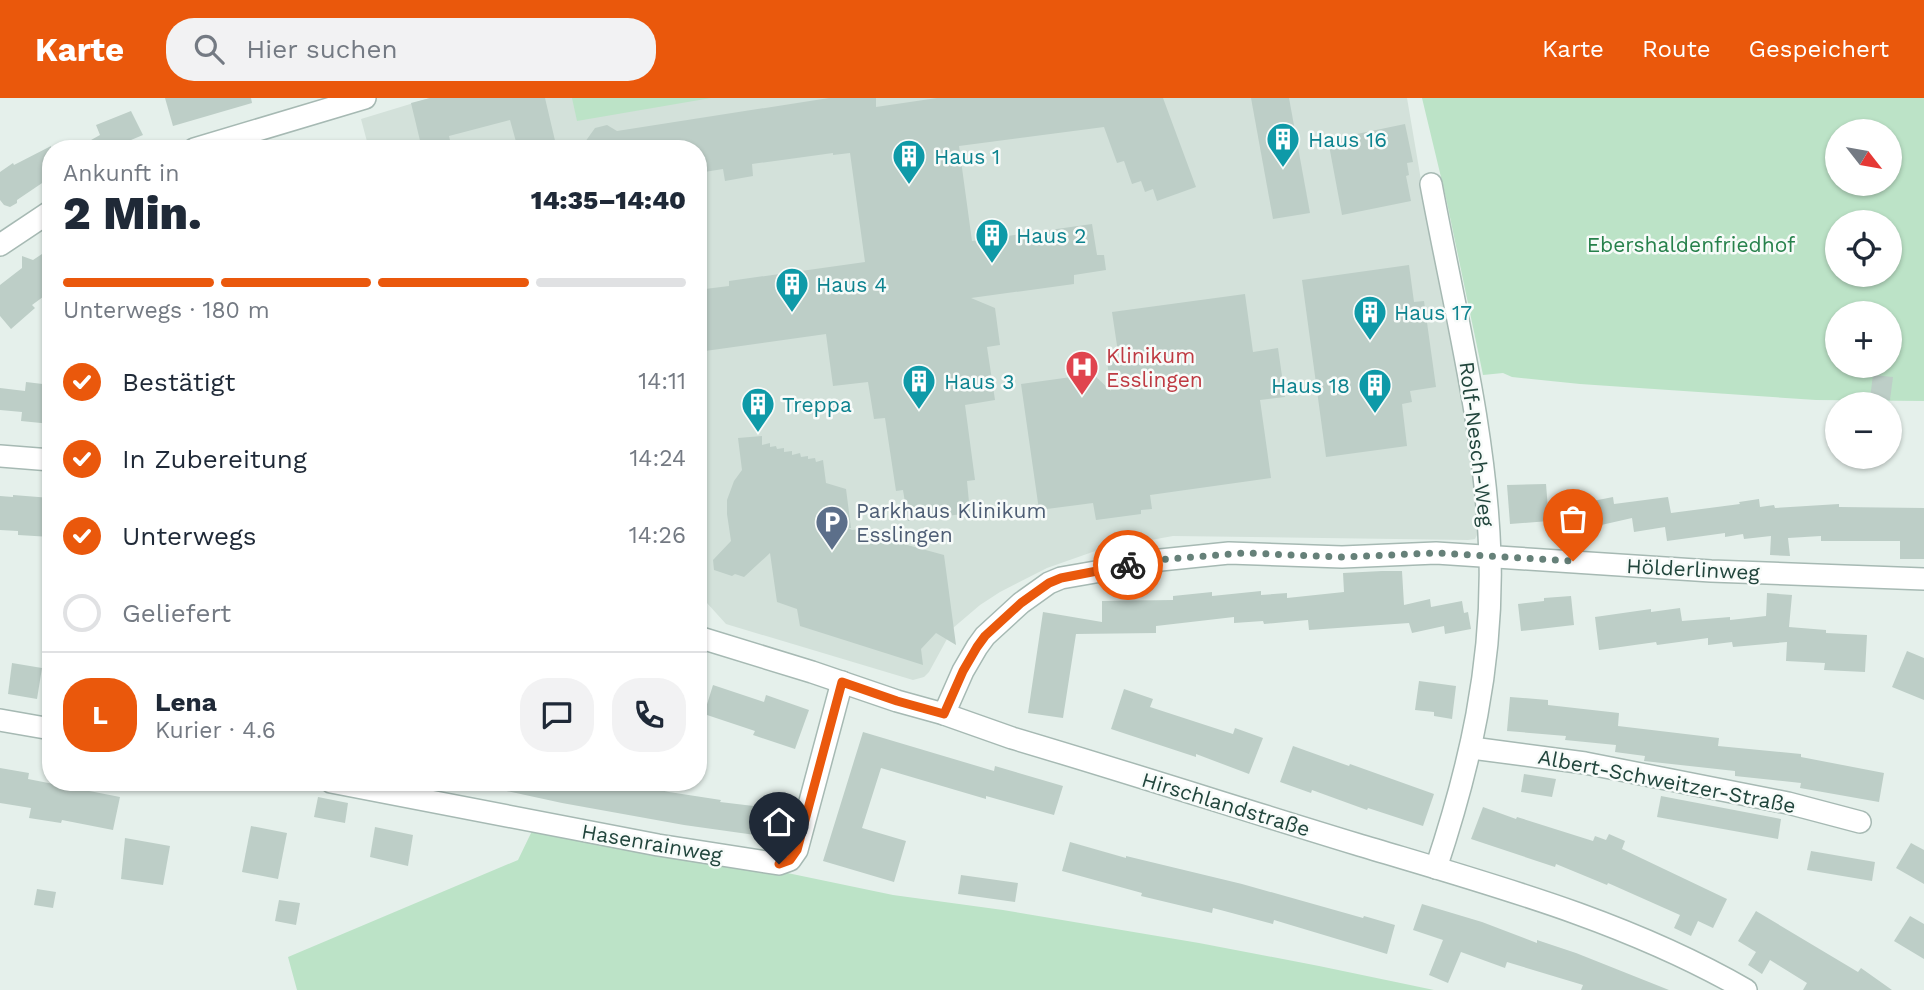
<!DOCTYPE html>
<html lang="de">
<meta charset="utf-8">
<style>
body{margin:0;font-family:"Work Sans",sans-serif;background:#f2f2f3;color:#1f2937;height:100vh;display:flex;flex-direction:column;font-size:26px;white-space:nowrap}
*{box-sizing:border-box;margin:0}
p{font-size:23px;color:#747a83}
.icon{flex:none;width:38px;height:38px;fill:none;stroke:currentColor;stroke-width:2;stroke-linecap:round;stroke-linejoin:round}
.map{position:relative;flex:1;overflow:hidden}
.panel{position:absolute;left:42px;top:42px;width:665px;height:651px;display:flex;flex-direction:column;background:#fff;border-radius:28px;box-shadow:0 2px 5px #0004}
.panel>*{flex:none}
.needle{width:46px;rotate:121deg}
.fabs{position:absolute;left:1825px;top:21px;display:grid;gap:14px}
.fabs a{display:grid;place-items:center;width:77px;height:77px;border-radius:50%;background:#fff;box-shadow:0 2px 5px #0004;font-size:35px}
.pin{position:absolute;display:grid;place-items:center;width:60px;height:60px;color:#fff;margin:-72px -30px;border-radius:50% 50% 50% 0;rotate:-45deg;box-shadow:0 0 7px #0007}
.pin .icon{rotate:45deg}
.courier{position:absolute;display:grid;place-items:center;width:70px;height:70px;margin:-35px;border:5px solid #ea580c;border-radius:50%;background:#fff;color:#222;box-shadow:0 2px 9px #0007}
.head em{font-style:normal;font-weight:800}
.head div{display:flex;flex-direction:column-reverse}
.head{display:flex;align-items:center;justify-content:space-between;height:119px;padding:0 21px}
h1{font-size:46px;font-weight:800;line-height:52px}
.bar{display:grid;grid-template-columns:repeat(4,1fr);gap:10px 7px;align-content:center;height:84px;padding:0 21px}
.bar i{height:9px;border-radius:5px;background:#e0e1e3}
.bar .on{background:#ea580c}
.bar p{grid-column:span 4}
.line{display:flex;align-items:center;gap:18px;padding:0 21px;border-top:2px solid #e0e1e3}
.line div{flex:1}
.round{display:grid;place-items:center;flex:none;width:74px;height:74px;border-radius:28px;background:#f2f2f3}
ol{padding:0 21px;list-style:none}
li{display:flex;align-items:center;gap:21px;height:77px}
li p{margin-inline-start:auto}
li .icon{padding:7px;border-radius:50%;background:#ea580c;color:#fff;stroke-width:4}
li:last-child{color:#747a83}
li i{width:38px;height:38px;border:4px solid #e0e1e3;border-radius:50%}
header{display:flex;align-items:center;gap:42px;box-sizing:border-box;height:98px;padding:0 35px;background:#ea580c;color:#fff}
header strong{font-size:33px}
nav{display:flex;gap:38px;margin-inline-start:auto;font-size:24px}
.search{width:490px;height:63px;background:#f2f2f3;display:flex;align-items:center;gap:18px;box-sizing:border-box;padding:0 24px;border-radius:28px;color:#747a83;font-size:26px}
.map>svg:first-child{display:block}
.built{fill:#d3e1da}
.green{fill:#bce3c7;fill-rule:evenodd}
.building{fill:#bdcec7}
.lines{fill:none;stroke-linecap:round;stroke-linejoin:round}
.minor-casing{stroke:#a6b9b3;stroke-width:24}
.minor{stroke:#fff;stroke-width:21}
.done{stroke:#668179;stroke-width:7;stroke-dasharray:0 12.6}
.route{stroke:#ea580c;stroke-width:9}
.labels{text-anchor:middle;dominant-baseline:central;stroke-width:5;stroke-linejoin:round;paint-order:stroke}
.culture-label{font-size:21px;fill:#0d838f;stroke:#f7fbf9;text-anchor:start}
.park-label{font-size:21px;fill:#26814b;stroke:#f7fbf9}
.health-label{font-size:21px;fill:#be3a42;stroke:#f7fbf9;text-anchor:start}
.street-label{font-size:21px;fill:#21453c;stroke:#f7fbf9}
.service-label{font-size:21px;fill:#4e5e75;stroke:#f7fbf9;text-anchor:start}
</style>
<header>
<strong>Karte</strong>
<div class="search"><svg class="icon" aria-label="search" viewBox="0 0 24 24"><circle cx="10" cy="10" r="6"/><path d="M15 15l6 6"/></svg>Hier suchen</div>
<nav><a>Karte</a><a>Route</a><a>Gespeichert</a></nav>
</header>
<div class="map">
<svg width="1924" height="892" viewBox="0 0 1924 892">
<rect width="100%" height="100%" fill="#e5f0eb"/>
<path class="built" d="M430 0H1407L1430 135 1468 313 1479 432 1477 437 1475 441 1468 442 1173 438 1101 451 1047 470 1000 494 980 507 953 530 929 574 924 579 913 582 726 526 707 505 698 503V51H369L361 21Z"/>
<g class="green">
<path d="M572 0H711L577 23Z"/>
<path d="M1422 0H1924V303L1816 302 1580 286 1512 279 1503 275 1483 277 1446 100ZM1838 33H1890V86H1838ZM1838 124H1890V177H1838ZM1838 215H1890V268H1838Z"/>
<path d="M532 733 773 772 893 797 1003 812 1199 845 1319 868 1434 892H297L288 859 518 762Z"/>
</g>
<g class="building">
<path d="M165 0H251L252 5 173 28Z"/>
<path d="M430 0H545L557 51H518L510 22 449 38 452 51H422L411 5Z"/>
<path d="M829 0H876V9L937 0H1163L1196 89 1157 103 1153 91 1145 94 1141 83 1132 86 1124 63 1117 65 1104 29 959 48 972 143 1092 126 1097 157H1104L1106 172 1074 177V186L971 200 995 210 1000 247 987 249 995 302 965 307 975 382 967 383 970 415 908 423 903 392 896 393 885 320 874 321 868 284 833 288 826 236 698 254V205L707 204 705 191 729 188V183L865 164 850 55 833 57V55L752 66 753 78 725 83 723 71 698 75V51H580L595 30 607 27 617 33Z"/>
<path d="M1251 0H1289L1310 115 1273 121Z"/>
<path d="M131 13 143 37 119 47 120 51H75L100 37 96 27Z"/>
<path d="M1405 26 1413 64 1407 65 1409 77 1406 78 1411 103 1342 117 1328 42Z"/>
<path d="M51 48V79L17 102V105L10 109 4 107 0 102V74L13 65 14 67Z"/>
<path d="M51 150V193L32 207 35 210 11 231 0 218V187L22 170V158L33 162Z"/>
<path d="M1409 167 1414 204 1424 203 1436 289 1410 293 1412 304 1402 306 1407 348 1326 359 1302 182Z"/>
<path d="M1245 196 1253 254 1278 250 1285 299 1260 302 1271 380 1150 397 1152 411 1141 412V416L1096 422 1093 405 1039 412 1021 286 1093 276 1111 293 1107 263 1119 261 1112 214Z"/>
<path d="M1873 277 1893 279 1890 302 1870 300Z"/>
<path d="M26 284 51 287V326L21 323 22 314 0 312V290L25 293Z"/>
<path d="M762 338V347L770 345V349L776 348 777 351 784 350V354L792 353V357L800 355 801 359 808 358V361L815 360 816 364 823 362 826 385 846 391 851 430H848L852 432 860 431V434L867 433V436L944 457 956 547 936 535 921 551 923 567 800 528 797 511 777 504 770 455 744 479 735 476 732 478 714 472 713 462 731 443 727 416V402L734 383 742 372 738 340Z"/>
<path d="M1546 386 1549 423 1510 426 1507 387Z"/>
<path d="M13 397 51 400V439L18 437V433L0 432V398L13 399Z"/>
<path d="M1613 399 1614 406 1668 399 1671 415 1740 406 1739 404 1759 401 1760 409 1774 407 1775 410 1839 406V409L1924 410V461H1900V443H1821V438L1788 440 1790 458 1770 457 1771 438 1744 441 1743 436 1725 439V435L1667 443 1665 429 1634 434 1632 420 1588 430 1583 405Z"/>
<path d="M1554 421 1582 423 1580 444 1552 441Z"/>
<path d="M1382 473H1402L1404 507 1430 501 1431 509 1462 503 1464 515 1468 514 1471 531 1445 536 1444 528 1412 535 1409 525 1309 532 1308 522 1264 526 1263 523 1234 525V519L1156 528V535L1076 536 1063 620 1028 615 1043 514 1102 524V503L1173 502V498L1212 494V498L1261 493V497L1287 495V500L1344 494 1343 475Z"/>
<path d="M1767 495 1792 497 1789 529 1826 532V535L1867 537 1865 574 1824 572 1825 565 1786 563 1787 544 1733 549 1732 544 1708 547V540L1657 547 1656 544 1599 552 1595 519 1651 511V514L1680 510 1682 523 1730 519V522L1766 518Z"/>
<path d="M1571 498 1574 527 1521 533 1518 506 1544 503V500Z"/>
<path d="M1907 553 1924 560V602L1892 589Z"/>
<path d="M12 565 42 570 37 601 8 596Z"/>
<path d="M1419 583 1456 588 1452 621 1434 618V614L1415 612Z"/>
<path d="M713 587 764 604 766 597 809 612 795 651 753 637 755 633 704 616Z"/>
<path d="M1124 591 1153 601 1150 609 1233 636 1235 630 1263 640 1249 676 1196 656V659L1111 631Z"/>
<path d="M1510 599 1548 602V607L1619 615 1618 628 1719 640 1718 648 1801 656V659L1884 675 1879 704 1800 690 1801 685 1735 678V673L1644 663 1645 658 1615 654 1616 647 1565 642 1566 638 1507 633Z"/>
<path d="M863 634 994 673 995 668 1063 688 1054 717 986 698V701L881 670 862 730 906 743 894 784 823 763Z"/>
<path d="M1293 648 1349 668 1350 666 1434 696 1423 728 1368 710 1367 712 1312 692 1311 695 1280 684Z"/>
<path d="M0 670 29 675 28 681 120 699 113 732 62 722 61 725 29 720 31 710 0 705Z"/>
<path d="M1524 676 1556 681 1552 699 1521 694Z"/>
<path d="M503 684H624L669 694 721 702 720 704 780 711 777 740 684 727 562 705 502 692Z"/>
<path d="M1661 698 1781 721 1778 741 1657 719Z"/>
<path d="M318 699 348 705 345 725 314 719Z"/>
<path d="M1483 709 1516 721 1517 719 1593 743 1595 738 1606 742 1609 736 1625 743 1622 751 1727 801 1713 830 1698 823 1691 838 1674 830 1680 817 1608 785 1607 787 1556 766 1555 769 1471 741Z"/>
<path d="M251 728 287 735 278 781 242 774Z"/>
<path d="M375 729 413 737 408 768 370 759Z"/>
<path d="M125 740 170 748 163 787 121 781Z"/>
<path d="M1070 744 1126 760V758L1242 786 1363 820 1364 818 1395 827 1387 856 1274 822 1273 826 1213 810 1212 815 1141 798 1142 795 1062 773Z"/>
<path d="M1911 745 1924 752V786L1896 770Z"/>
<path d="M1811 753 1875 764 1872 783 1807 772Z"/>
<path d="M961 777 1018 785 1015 804 958 796Z"/>
<path d="M37 791 56 794 53 810 34 807Z"/>
<path d="M279 802 300 805 296 827 275 823Z"/>
<path d="M1422 806 1482 824 1537 845V842L1576 855 1669 892H1581L1583 887 1507 864 1505 870 1461 854 1448 885 1429 877 1443 842 1413 832Z"/>
<path d="M1756 813 1858 874 1861 870 1892 892H1803L1807 885 1770 862 1762 876 1748 867 1756 854 1738 843Z"/>
<path d="M1910 818 1924 826V861L1894 843Z"/>
</g>
<g class="lines">
<defs>
<g id="minor">
<path d="M194 51 365 0"/>
<path d="M1431 86C1454 210 1486 332 1490 458 1493 567 1470 668 1436 770"/>
<path d="M0 147 51 113"/>
<path d="M0 358 51 362"/>
<path d="M698 539 812 574 897 603 944 616 1012 640C1127 674 1241 711 1356 746 1489 786 1625 822 1746 892"/>
<path d="M944 616 963 573 977 549 985 538 1021 505 1049 485 1061 480 1101 473 1141 464 1229 455 1342 459 1436 455 1711 473 1924 481"/>
<path d="M0 622 51 631"/>
<path d="M1472 650 1585 665 1788 705 1860 724"/>
<path d="M331 684 658 747 779 766 790 762 797 752 842 584"/>
</g>
</defs>
<use href="#minor" class="minor-casing"/>
<use href="#minor" class="minor"/>
</g>
<g class="lines">
<path class="done" d="M1128 467 1156 462 1245 455 1342 459 1436 455 1573 463"/>
<path class="route" d="M779 766 790 762 797 752 842 584 897 603 944 616 963 573 977 549 985 538 1021 505 1049 485 1061 480 1128 467"/>
</g>
<defs>
<symbol id="building-pin" viewBox="-11 -11 22 30"><path d="M0 17L-7.5 6A9.5 9.5 0 1 1 7.5 6Z" fill="#0f9aa8" stroke="#f7fbf9"/><path d="M-4-6H4V6H1V3H-1V6H-4ZM-2.5-4.3h1.7v1.8h-1.7ZM.8-4.3h1.7v1.8H.8ZM-2.5-1h1.7V.8h-1.7ZM.8-1h1.7V.8H.8Z" fill="#fff"/></symbol>
<symbol id="hospital-pin" viewBox="-11 -11 22 30"><path d="M0 17L-7.5 6A9.5 9.5 0 1 1 7.5 6Z" fill="#e0444e" stroke="#f7fbf9"/><path d="M-5-5h3v3.5h4V-5h3V5h-3V1.5h-4V5h-3Z" fill="#fff"/></symbol>
<symbol id="parking-pin" viewBox="-11 -11 22 30"><path d="M0 17L-7.5 6A9.5 9.5 0 1 1 7.5 6Z" fill="#5c6f8a" stroke="#f7fbf9"/><path d="M-3.5-5.5H1a3.5 3.5 0 0 1 0 7H-1V5.5H-3.5ZM-1-3.4V-.6H.8a1.4 1.4 0 0 0 0-2.8Z" fill="#fff"/></symbol>
</defs>
<g fill-rule="evenodd">
<use href="#building-pin" x="1264" y="22" width="38" height="52"/>
<use href="#building-pin" x="890" y="39" width="38" height="52"/>
<use href="#building-pin" x="973" y="118" width="38" height="52"/>
<use href="#building-pin" x="773" y="167" width="38" height="52"/>
<use href="#building-pin" x="1351" y="195" width="38" height="52"/>
<use href="#hospital-pin" x="1063" y="250" width="38" height="52"/>
<use href="#building-pin" x="900" y="264" width="38" height="52"/>
<use href="#building-pin" x="1356" y="268" width="38" height="52"/>
<use href="#building-pin" x="739" y="287" width="38" height="52"/>
<use href="#parking-pin" x="813" y="405" width="38" height="52"/>
</g>
<g class="labels">
<g class="culture-label">
<text x="1308" y="41">Haus 16</text>
<text x="934" y="58">Haus 1</text>
<text x="1016" y="137">Haus 2</text>
<text x="816" y="186">Haus 4</text>
<text x="1394" y="214">Haus 17</text>
<text x="944" y="283">Haus 3</text>
<text x="1350" y="287" text-anchor="end">Haus 18</text>
<text x="782" y="306">Treppa</text>
</g>
<g class="park-label">
<text x="1691" y="146">Ebershaldenfriedhof</text>
</g>
<g class="health-label">
<text x="1106" y="257">Klinikum<tspan x="1106" dy="24">Esslingen</tspan></text>
</g>
<g class="street-label">
<text transform="translate(1477 346) rotate(83)">Rolf-Nesch-Weg</text>
<text transform="translate(1693 471) rotate(3)">Hölderlinweg</text>
<text transform="translate(1667 683) rotate(11)">Albert-Schweitzer-Straße</text>
<text transform="translate(1226 706) rotate(17)">Hirschlandstraße</text>
<text transform="translate(652 745) rotate(10)">Hasenrainweg</text>
</g>
<g class="service-label">
<text x="856" y="412">Parkhaus Klinikum<tspan x="856" dy="24">Esslingen</tspan></text>
</g>
</g>
</svg>
<div class="fabs">
<a><svg class="needle" viewBox="-14 -14 28 28"><path d="M0-13l5 13h-10z" fill="#e53935"/><path d="M0 13l5-13h-10z" fill="#747a83"/></svg></a>
<a><svg class="icon" aria-label="locate" viewBox="0 0 24 24"><circle cx="12" cy="12" r="6"/><path d="M12 2v4M12 18v4M2 12h4M18 12h4"/></svg></a>
<a>+</a>
<a>−</a>
</div>
<div class="pin" style="left:1573px;top:463px;background:#ea580c"><svg class="icon" aria-label="bag" viewBox="0 0 24 24"><path d="M5 8h14l-1 12H6zM9 8a3 3 0 0 1 6 0"/></svg></div>
<div class="pin" style="left:779px;top:766px;background:#1f2937"><svg class="icon" aria-label="home" viewBox="0 0 24 24"><path d="M3 11l9-7 9 7M6 9v11h12V9"/></svg></div>
<div class="courier" style="left:1128px;top:467px"><svg class="icon" aria-label="bike" viewBox="0 0 24 24"><circle cx="6" cy="16" r="4"/><circle cx="18" cy="16" r="4"/><path d="M6 16l4-8h5l3 8M10 8l3 8H6M13 5h3"/></svg></div>
<section class="panel">
<div class="head"><div><h1>2 Min.</h1><p>Ankunft in</p></div><em>14:35–14:40</em></div>
<div class="bar"><i class="on"></i><i class="on"></i><i class="on"></i><i></i><p>Unterwegs · 180 m</p></div>
<ol>
<li><svg class="icon" aria-label="check" viewBox="0 0 24 24"><path d="M5 12l5 5 9-10"/></svg>Bestätigt<p>14:11</p></li>
<li><svg class="icon" aria-label="check" viewBox="0 0 24 24"><path d="M5 12l5 5 9-10"/></svg>In Zubereitung<p>14:24</p></li>
<li><svg class="icon" aria-label="check" viewBox="0 0 24 24"><path d="M5 12l5 5 9-10"/></svg>Unterwegs<p>14:26</p></li>
<li><i></i>Geliefert</li>
</ol>
<div class="line" style="height:126px"><b class="round" style="background:#ea580c;color:#fff">L</b><div><b>Lena</b><p>Kurier · 4.6</p></div><a class="round"><svg class="icon" aria-label="chat" viewBox="0 0 24 24"><path d="M4 5h16v11H9l-5 4z"/></svg></a><a class="round"><svg class="icon" aria-label="phone" viewBox="0 0 24 24"><path d="M5 4h4l2 5-3 2q2 4 5 5l2-3 5 2v4C11 20 4 13 5 4z"/></svg></a></div>
</section>
</div>
